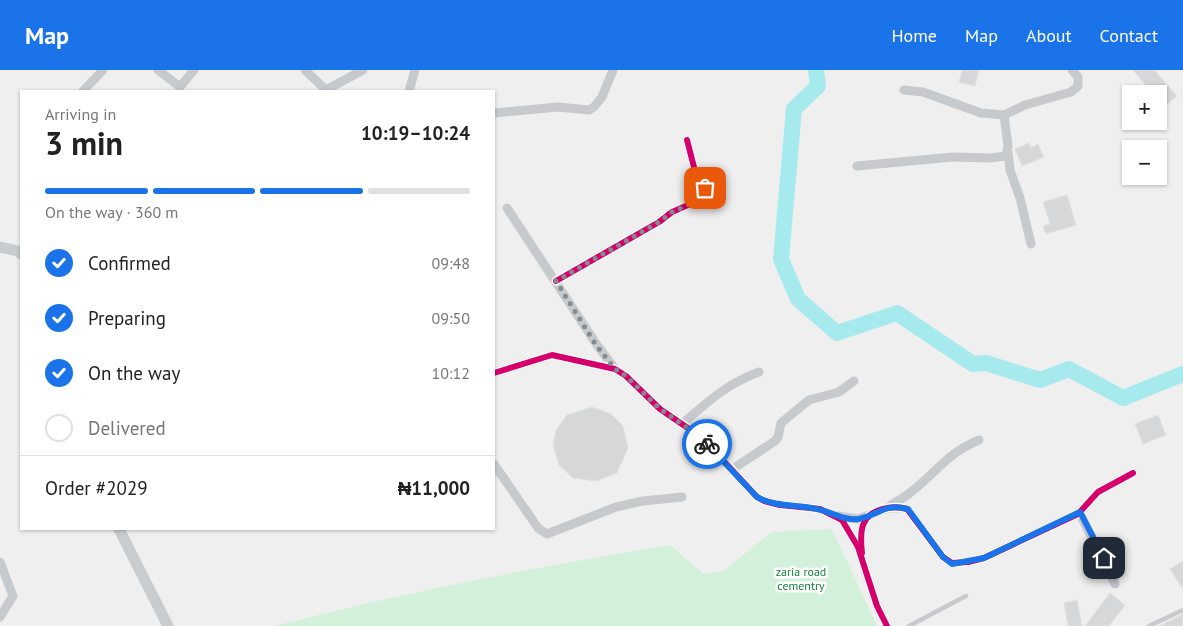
<!DOCTYPE html>
<meta charset="utf-8">
<style>
body{margin:0;font-family:"PT Sans",sans-serif;background:#f6f6f6;color:#222;height:100vh;display:flex;flex-direction:column;font-size:19px;white-space:nowrap}
*{box-sizing:border-box;margin:0}
p{font-size:16px;color:#767676}
.icon{flex:none;width:28px;height:28px;fill:none;stroke:currentColor;stroke-width:2;stroke-linecap:round;stroke-linejoin:round}
.map{position:relative;flex:1;overflow:hidden}
.drawer{position:absolute;left:20px;top:20px;width:475px;height:440px;display:flex;flex-direction:column;background:#fff;border-radius:0px;box-shadow:0 1px 4px #0004}
.drawer>*{flex:none}
.controls{position:absolute;left:1122px;top:15px;display:grid;gap:10px}
.controls a{display:grid;place-items:center;width:45px;height:45px;border-radius:0px;background:#fff;box-shadow:0 1px 4px #0004;font-size:25px}
.pin{position:absolute;display:grid;place-items:center;width:42px;height:42px;color:#fff;margin:-21px;border-radius:10px;box-shadow:0 2px 8px #0006}
.courier{position:absolute;display:grid;place-items:center;width:50px;height:50px;margin:-25px;border:4px solid #1a73e8;border-radius:50%;background:#fff;color:#222;box-shadow:0 1px 6px #0007}
.overview em{font-style:normal;font-weight:700}
.overview div{display:flex;flex-direction:column-reverse}
.overview{display:flex;align-items:center;justify-content:space-between;height:85px;padding:0 25px}
h1{font-size:32px;font-weight:700;line-height:38px}
.bar{display:grid;grid-template-columns:repeat(4,1fr);gap:8px 5px;align-content:center;height:60px;padding:0 25px}
.bar i{height:6px;border-radius:4px;background:#e0e0e0}
.bar .on{background:#1a73e8}
.bar p{grid-column:span 4}
.line{display:flex;align-items:center;gap:12px;padding:0 25px;border-top:1px solid #e0e0e0}
.line div{flex:1}
ol{padding:0 25px;list-style:none}
li{display:flex;align-items:center;gap:15px;height:55px}
li p{margin-inline-start:auto}
li .icon{padding:5px;border-radius:50%;background:#1a73e8;color:#fff;stroke-width:4}
li:last-child{color:#767676}
li i{width:28px;height:28px;border:2px solid #e0e0e0;border-radius:50%}
header{display:flex;align-items:center;gap:30px;box-sizing:border-box;height:70px;padding:0 25px;background:#1a73e8;color:#fff}
header strong{font-size:24px}
nav{display:flex;gap:28px;margin-inline-start:auto;font-size:18px}
.map>svg:first-child{display:block}
.green{fill:#d3f0da}
.lines{fill:none;stroke-linecap:round;stroke-linejoin:round}
.river{stroke:#a7eaee;stroke-width:16}
.building{fill:#d6d7d8;stroke:#e1e1e2}
.lane{stroke:#c7cacc;stroke-width:4.5}
.street{stroke:#c7cacc;stroke-width:9}
.secondary{stroke:#c8ccce;stroke-width:11}
.cycleway-casing{stroke:#fff;stroke-width:9}
.cycleway{stroke:#d6006c;stroke-width:6}
.done{stroke:#828b8f;stroke-width:5;stroke-dasharray:0 9}
.route{stroke:#1a73e8;stroke-width:6}
.labels{text-anchor:middle;dominant-baseline:central;stroke-width:5;stroke-linejoin:round;paint-order:stroke}
.park-label{font-size:12px;fill:#15803a;stroke:#fff}
</style>
<header>
<strong>Map</strong>
<nav><a>Home</a><a>Map</a><a>About</a><a>Contact</a></nav>
</header>
<div class="map">
<svg width="1183" height="556" viewBox="0 0 1183 556">
<rect width="100%" height="100%" fill="#f0efef"/>
<path class="green" d="M832 459 877 556H274C405 522 537 497 670 475L704 504 723 501 772 462Z"/>
<g class="lines">
<path class="river" d="M816 0 818 16 794 39 781 189 798 229 837 263 897 243 973 294 986 293 1040 310 1069 299 1123 328 1183 304"/>
</g>
<g class="building">
<path d="M962 0H979L975 16 959 12Z"/>
<path d="M1133 0H1154L1177 26 1164 37 1159 30V24H1153Z"/>
<path d="M1029 73 1031 78 1038 74 1044 87 1022 96 1015 79Z"/>
<path d="M1067 125 1076 155 1046 164 1043 156 1050 154 1043 132Z"/>
<path d="M592 337 611 344 623 356 628 378 617 403 596 411 573 408 559 395 553 375 556 360 567 345Z"/>
<path d="M1158 345 1166 365 1143 374 1135 354Z"/>
<path d="M1183 491V519L1170 499Z"/>
<path d="M1110 523 1125 535 1109 556H1085Z"/>
<path d="M1077 530 1082 556H1068L1064 533Z"/>
<path d="M1183 544V556H1159Z"/>
</g>
<g class="lines">
<g class="lane">
<path d="M909 556 966 526"/>
<path d="M1149 556 1183 540"/>
</g>
<g class="street">
<path d="M158 0 180 17 194 0"/>
<path d="M305 0 326 20"/>
<path d="M904 20 923 22 981 43 1004 45 1025 35 1071 22 1078 16V7L1072 0"/>
<path d="M83 21 103 0"/>
<path d="M324 21 363 0"/>
<path d="M409 21 415 0"/>
<path d="M494 43 558 37 589 40 594 37 602 27 613 0"/>
<path d="M1008 82 1010 100 1020 128 1031 174"/>
<path d="M857 96 953 87 990 88 1006 86 1008 76 1004 45"/>
<path d="M507 138 597 275 615 299"/>
<path d="M556 211 659 152 672 142 704 128 705 118 695 101 687 70"/>
<path d="M494 303 552 285 615 299 626 306 660 339 695 363 720 387 757 427 764 431 780 435 820 439 842 450 858 477 877 536 887 556"/>
<path d="M682 354C708 332 726 314 759 302"/>
<path d="M494 394 538 458 547 464 616 437 643 431 682 427"/>
<path d="M731 400 775 371 778 367 781 353 809 330 839 322 854 311"/>
<path d="M888 437C896 432 904 428 911 422 937 402 946 384 979 370"/>
<path d="M1079 442 1115 514"/>
<path d="M838 446 858 449 869 445"/>
<path d="M862 482C861 474 860 463 863 455 869 438 893 436 907 439L943 487 952 493 968 492 984 488 1078 444 1098 422 1133 403"/>
<path d="M0 492 13 526 0 547"/>
</g>
<g class="secondary">
<path d="M0 177 18 181 21 184"/>
<path d="M119 459 168 556"/>
</g>
<defs>
<g id="cycleway">
<path d="M556 211 659 152 672 142 704 128 705 118 695 101 687 70"/>
<path d="M494 303 552 285 615 299 626 306 660 339 695 363 720 387 757 427 764 431 780 435 820 439 842 450 858 477 877 536 887 556"/>
<path d="M862 483C861 474 860 464 863 455 869 438 893 435 907 439L943 487 952 493 968 492 984 488 1078 444 1098 422 1133 403"/>
</g>
</defs>
<use href="#cycleway" class="cycleway-casing"/>
<use href="#cycleway" class="cycleway"/>
</g>
<g class="lines">
<path class="done" d="M705 118 704 128 672 142 659 152 556 211 596 275 615 299 626 306 660 339 695 363 707 374"/>
<path class="route" d="M707 374 757 427C777 438 800 434 821 440 834 443 845 451 859 449 879 445 884 433 908 439L943 487 952 494 984 488 1080 442 1104 488"/>
</g>
<g class="labels">
<g class="park-label">
<text x="801" y="501">zaria road<tspan x="801" dy="14">cementry</tspan></text>
</g>
</g>
</svg>
<div class="controls">
<a>+</a>
<a>−</a>
</div>
<div class="pin" style="left:705px;top:118px;background:#ea580c"><svg class="icon" aria-label="bag" viewBox="0 0 24 24"><path d="M5 8h14l-1 12H6zM9 8a3 3 0 0 1 6 0"/></svg></div>
<div class="pin" style="left:1104px;top:488px;background:#1f2937"><svg class="icon" aria-label="home" viewBox="0 0 24 24"><path d="M3 11l9-7 9 7M6 9v11h12V9"/></svg></div>
<div class="courier" style="left:707px;top:374px"><svg class="icon" aria-label="bike" viewBox="0 0 24 24"><circle cx="6" cy="16" r="4"/><circle cx="18" cy="16" r="4"/><path d="M6 16l4-8h5l3 8M10 8l3 8H6M13 5h3"/></svg></div>
<section class="drawer">
<div class="overview"><div><h1>3 min</h1><p>Arriving in</p></div><em>10:19–10:24</em></div>
<div class="bar"><i class="on"></i><i class="on"></i><i class="on"></i><i></i><p>On the way · 360 m</p></div>
<ol>
<li><svg class="icon" aria-label="check" viewBox="0 0 24 24"><path d="M5 12l5 5 9-10"/></svg>Confirmed<p>09:48</p></li>
<li><svg class="icon" aria-label="check" viewBox="0 0 24 24"><path d="M5 12l5 5 9-10"/></svg>Preparing<p>09:50</p></li>
<li><svg class="icon" aria-label="check" viewBox="0 0 24 24"><path d="M5 12l5 5 9-10"/></svg>On the way<p>10:12</p></li>
<li><i></i>Delivered</li>
</ol>
<div class="line" style="height:65px"><div>Order #2029</div><b>₦11,000</b></div>
</section>
</div>
